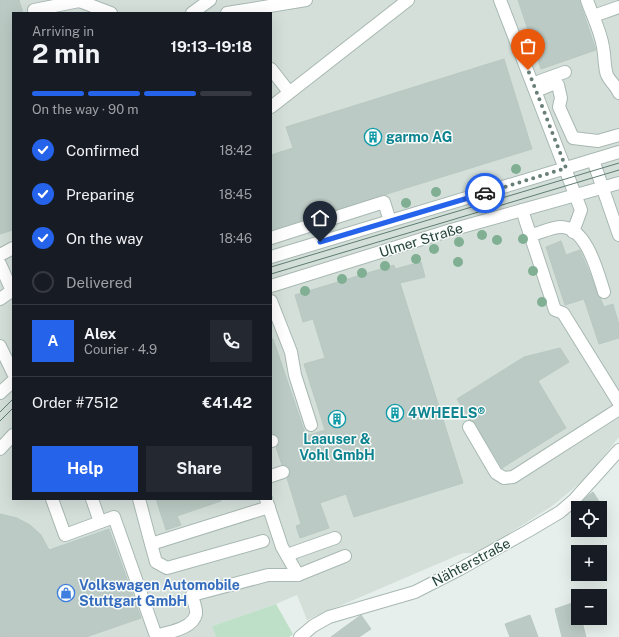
<!DOCTYPE html>
<meta charset="utf-8">
<style>
body{margin:0;font-family:"Public Sans",sans-serif;background:#242831;color:#f1f3f6;height:100vh;display:flex;flex-direction:column;font-size:15px;white-space:nowrap}
*{box-sizing:border-box;margin:0}
p{font-size:13px;color:#9ea1a6}
.icon{flex:none;width:22px;height:22px;fill:none;stroke:currentColor;stroke-width:2;stroke-linecap:round;stroke-linejoin:round}
.map{position:relative;flex:1;overflow:hidden}
.panel{position:absolute;left:12px;top:12px;width:260px;height:488px;display:flex;flex-direction:column;background:#171b24;border-radius:0px;box-shadow:0 4px 16px #0002}
.panel>*{flex:none}
.fabs{position:absolute;left:571px;top:501px;display:grid;gap:8px}
.fabs a{display:grid;place-items:center;width:36px;height:36px;border-radius:0px;background:#171b24;box-shadow:0 4px 16px #0002;font-size:20px}
.pin{position:absolute;display:grid;place-items:center;width:34px;height:34px;color:#fff;margin:-41px -17px;border-radius:50% 50% 50% 0;rotate:-45deg;box-shadow:0 0 4px #0007}
.pin .icon{rotate:45deg}
.courier{position:absolute;display:grid;place-items:center;width:40px;height:40px;margin:-20px;border:3px solid #2563eb;border-radius:50%;background:#fff;color:#222;box-shadow:0 1px 5px #0007}
.head em{font-style:normal;font-weight:700}
.head div{display:flex;flex-direction:column-reverse}
.head{display:flex;align-items:center;justify-content:space-between;height:68px;padding:0 20px}
h1{font-size:26px;font-weight:700;line-height:30px}
.bar{display:grid;grid-template-columns:repeat(4,1fr);gap:6px 4px;align-content:center;height:48px;padding:0 20px}
.bar i{height:5px;border-radius:3px;background:#363941}
.bar .on{background:#2563eb}
.bar p{grid-column:span 4}
.line{display:flex;align-items:center;gap:10px;padding:0 20px;border-top:1px solid #363941}
.line div{flex:1}
.round{display:grid;place-items:center;flex:none;width:42px;height:42px;border-radius:0px;background:#242831}
ol{padding:0 20px;list-style:none}
li{display:flex;align-items:center;gap:12px;height:44px}
li p{margin-inline-start:auto}
li .icon{padding:4px;border-radius:50%;background:#2563eb;color:#fff;stroke-width:4}
li:last-child{color:#9ea1a6}
li i{width:22px;height:22px;border:2px solid #363941;border-radius:50%}
.cta{display:flex;gap:8px;margin-top:auto;padding:8px 20px}
.cta a{flex:1;height:46px;border-radius:0px;background:#2563eb;color:#fff;font-size:16px;font-weight:700;line-height:46px;text-align:center}
.cta a+a{background:#242831;color:#f1f3f6}
.map>svg:first-child{display:block}
.built{fill:#d4dfda;fill-rule:evenodd}
.green{fill:#bfe0c8}
.building{fill:#bbcac4;stroke:#b8c9c2}
.lines{fill:none;stroke-linecap:round;stroke-linejoin:round}
.minor-casing{stroke:#a8b8b2;stroke-width:14}
.minor{stroke:#fff;stroke-width:12}
.tram{stroke:#5f7d75;stroke-width:1}
.tree{fill:#80af93}
.done{stroke:#687f78;stroke-width:4;stroke-dasharray:0 7.2}
.route{stroke:#2563eb;stroke-width:5}
.labels{text-anchor:middle;dominant-baseline:central;stroke-width:3;stroke-linejoin:round;paint-order:stroke}
.culture-label{font-size:14px;font-weight:bold;fill:#0d838f;stroke:#f7fbf9;text-anchor:start}
.street-label{font-size:14px;fill:#24423a;stroke:#f7fbf9}
.shop-label{font-size:14px;font-weight:bold;fill:#366cbe;stroke:#f7fbf9;text-anchor:start}
</style>
<div class="map">
<svg width="619" height="637" viewBox="0 0 619 637">
<rect width="100%" height="100%" fill="#e6efeb"/>
<path class="built" d="M0 0H619V437L586 478 552 506 479 553H463L307 620 297 595 276 604 212 626 216 637H0ZM13 13H271V499H13Z"/>
<path class="green" d="M276 604 293 634 289 637H216L212 626Z"/>
<g class="building">
<path d="M0 0H19L23 13H13V230L0 234Z"/>
<path d="M518 0H579L596 50 541 69Z"/>
<path d="M504 59 532 149 271 230V155L293 148 286 127Z"/>
<path d="M561 241 566 255 580 250 604 307 613 304 619 325V338L599 344 584 299 565 305 546 247Z"/>
<path d="M421 262 425 277 400 283 463 483 354 517 346 494 320 503 329 528 300 538 296 526 301 524 287 478 290 474V470L288 466 282 465 276 447 279 444V438L271 433V339H273L306 436 325 430 304 364 325 358 313 319 303 322 295 295 394 265 395 269Z"/>
<path d="M560 348 569 362 538 381 566 428 502 468 475 423 470 420 457 399 524 357Z"/>
<path d="M593 492 603 508H576L589 495Z"/>
<path d="M156 499H221V501L177 516 181 525 166 530Z"/>
<path d="M0 514 17 518 30 525 41 535 49 550 109 529 141 618 86 637H0Z"/>
<path d="M578 601V618H581L586 637H562L555 609Z"/>
<path d="M361 615 371 629 359 637H331Z"/>
<path d="M530 615 538 637H510L505 624Z"/>
</g>
<g class="lines">
<defs>
<g id="minor">
<path d="M500 0 581 210 573 232"/>
<path d="M587 0C592 15 601 32 603 47 605 57 604 66 607 75 610 82 616 85 619 93"/>
<path d="M34 10 79 1 111 13"/>
<path d="M192 13 210 0"/>
<path d="M227 13 306 0"/>
<path d="M599 14 619 7"/>
<path d="M271 69 289 92"/>
<path d="M540 81 565 72"/>
<path d="M536 91 553 84 558 85 561 98 559 107 573 138 598 141 619 135"/>
<path d="M271 107 408 0"/>
<path d="M593 160 619 235"/>
<path d="M522 210 555 310 563 313 619 403"/>
<path d="M531 235C540 233 552 227 561 227 587 227 598 274 604 292"/>
<path d="M271 238 384 202 390 221"/>
<path d="M0 255 13 248"/>
<path d="M271 257 619 152"/>
<path d="M0 264 12 291"/>
<path d="M271 286 451 230 619 183"/>
<path d="M0 299 13 290"/>
<path d="M271 301 291 352 295 375 311 425"/>
<path d="M0 346 13 373"/>
<path d="M0 393 13 381"/>
<path d="M469 427 496 473 504 478 513 477 619 409"/>
<path d="M271 441H272"/>
<path d="M0 449 13 435"/>
<path d="M271 476 283 472"/>
<path d="M52 499 65 535 114 517 156 636C168 632 193 629 196 614 197 609 193 601 192 595L268 575H298"/>
<path d="M92 499 100 522"/>
<path d="M139 499 151 544 269 507"/>
<path d="M266 499 282 547 298 575 345 556"/>
<path d="M151 544 156 562 167 568 263 541"/>
<path d="M287 555 335 538"/>
<path d="M300 637 313 626 329 617 415 592 460 569 528 531 560 512 574 500 619 450"/>
</g>
</defs>
<use href="#minor" class="minor-casing"/>
<use href="#minor" class="minor"/>
<g class="tram">
<path d="M271 267 619 163"/>
<path d="M271 274 619 170"/>
<path d="M0 412 13 399"/>
<path d="M0 421 13 408"/>
</g>
</g>
<g class="tree">
<circle cx="516" cy="169" r="5"/>
<circle cx="479" cy="180" r="5"/>
<circle cx="436" cy="192" r="5"/>
<circle cx="406" cy="203" r="5"/>
<circle cx="482" cy="235" r="5"/>
<circle cx="523" cy="239" r="5"/>
<circle cx="497" cy="240" r="5"/>
<circle cx="459" cy="242" r="5"/>
<circle cx="434" cy="249" r="5"/>
<circle cx="416" cy="259" r="5"/>
<circle cx="458" cy="262" r="5"/>
<circle cx="385" cy="266" r="5"/>
<circle cx="533" cy="271" r="5"/>
<circle cx="362" cy="273" r="5"/>
<circle cx="342" cy="279" r="5"/>
<circle cx="305" cy="291" r="5"/>
<circle cx="542" cy="302" r="5"/>
</g>
<g class="lines">
<path class="done" d="M485 193 566 168 528 70"/>
<path class="route" d="M320 242 485 193"/>
</g>
<defs>
<symbol id="building-ring" viewBox="-11 -11 22 22"><circle r="9.5" fill="#f7fbf9" stroke="#0f9aa8" stroke-width="1.5"/><path d="M-4-6H4V6H1V3H-1V6H-4ZM-2.5-4.3h1.7v1.8h-1.7ZM.8-4.3h1.7v1.8H.8ZM-2.5-1h1.7V.8h-1.7ZM.8-1h1.7V.8H.8Z" fill="#0f9aa8"/></symbol>
<symbol id="shop-ring" viewBox="-11 -11 22 22"><circle r="9.5" fill="#f7fbf9" stroke="#3f7fe0" stroke-width="1.5"/><path d="M-5-2.5h2.3a2.7 3.5 0 0 1 5.4 0H5L5.5 6h-11ZM-1.5-2.5h3a1.5 2.3 0 0 0-3 0Z" fill="#3f7fe0"/></symbol>
</defs>
<g fill-rule="evenodd">
<use href="#building-ring" x="363" y="127" width="20" height="20"/>
<use href="#building-ring" x="385" y="403" width="20" height="20"/>
<use href="#building-ring" x="327" y="409" width="20" height="20"/>
<use href="#shop-ring" x="56" y="583" width="20" height="20"/>
</g>
<g class="labels">
<g class="culture-label">
<text x="386" y="137">garmo AG</text>
<text x="408" y="413">4WHEELS®</text>
<text x="337" y="439" text-anchor="middle">Laauser &amp;<tspan x="337" dy="16">Vohl GmbH</tspan></text>
</g>
<g class="street-label">
<text transform="translate(421 240) rotate(-17)">Ulmer Straße</text>
<text transform="translate(471 562) rotate(-28)">Nähterstraße</text>
</g>
<g class="shop-label">
<text x="79" y="585">Volkswagen Automobile<tspan x="79" dy="16">Stuttgart GmbH</tspan></text>
</g>
</g>
</svg>
<div class="fabs">
<a><svg class="icon" aria-label="locate" viewBox="0 0 24 24"><circle cx="12" cy="12" r="6"/><path d="M12 2v4M12 18v4M2 12h4M18 12h4"/></svg></a>
<a>+</a>
<a>−</a>
</div>
<div class="pin" style="left:528px;top:70px;background:#ea580c"><svg class="icon" aria-label="bag" viewBox="0 0 24 24"><path d="M5 8h14l-1 12H6zM9 8a3 3 0 0 1 6 0"/></svg></div>
<div class="pin" style="left:320px;top:242px;background:#1f2937"><svg class="icon" aria-label="home" viewBox="0 0 24 24"><path d="M3 11l9-7 9 7M6 9v11h12V9"/></svg></div>
<div class="courier" style="left:485px;top:193px"><svg class="icon" aria-label="car" viewBox="0 0 24 24"><path d="M5 17H2v-5l4-1 3-4h7l3 4 3 1v5h-3M9 17h6M6 11h13"/><circle cx="7" cy="17" r="2"/><circle cx="17" cy="17" r="2"/></svg></div>
<section class="panel">
<div class="head"><div><h1>2 min</h1><p>Arriving in</p></div><em>19:13–19:18</em></div>
<div class="bar"><i class="on"></i><i class="on"></i><i class="on"></i><i></i><p>On the way · 90 m</p></div>
<ol>
<li><svg class="icon" aria-label="check" viewBox="0 0 24 24"><path d="M5 12l5 5 9-10"/></svg>Confirmed<p>18:42</p></li>
<li><svg class="icon" aria-label="check" viewBox="0 0 24 24"><path d="M5 12l5 5 9-10"/></svg>Preparing<p>18:45</p></li>
<li><svg class="icon" aria-label="check" viewBox="0 0 24 24"><path d="M5 12l5 5 9-10"/></svg>On the way<p>18:46</p></li>
<li><i></i>Delivered</li>
</ol>
<div class="line" style="height:72px"><b class="round" style="background:#2563eb;color:#fff">A</b><div><b>Alex</b><p>Courier · 4.9</p></div><a class="round"><svg class="icon" aria-label="phone" viewBox="0 0 24 24"><path d="M5 4h4l2 5-3 2q2 4 5 5l2-3 5 2v4C11 20 4 13 5 4z"/></svg></a></div>
<div class="line" style="height:52px"><div>Order #7512</div><b>€41.42</b></div>
<div class="cta"><a>Help</a><a>Share</a></div>
</section>
</div>
